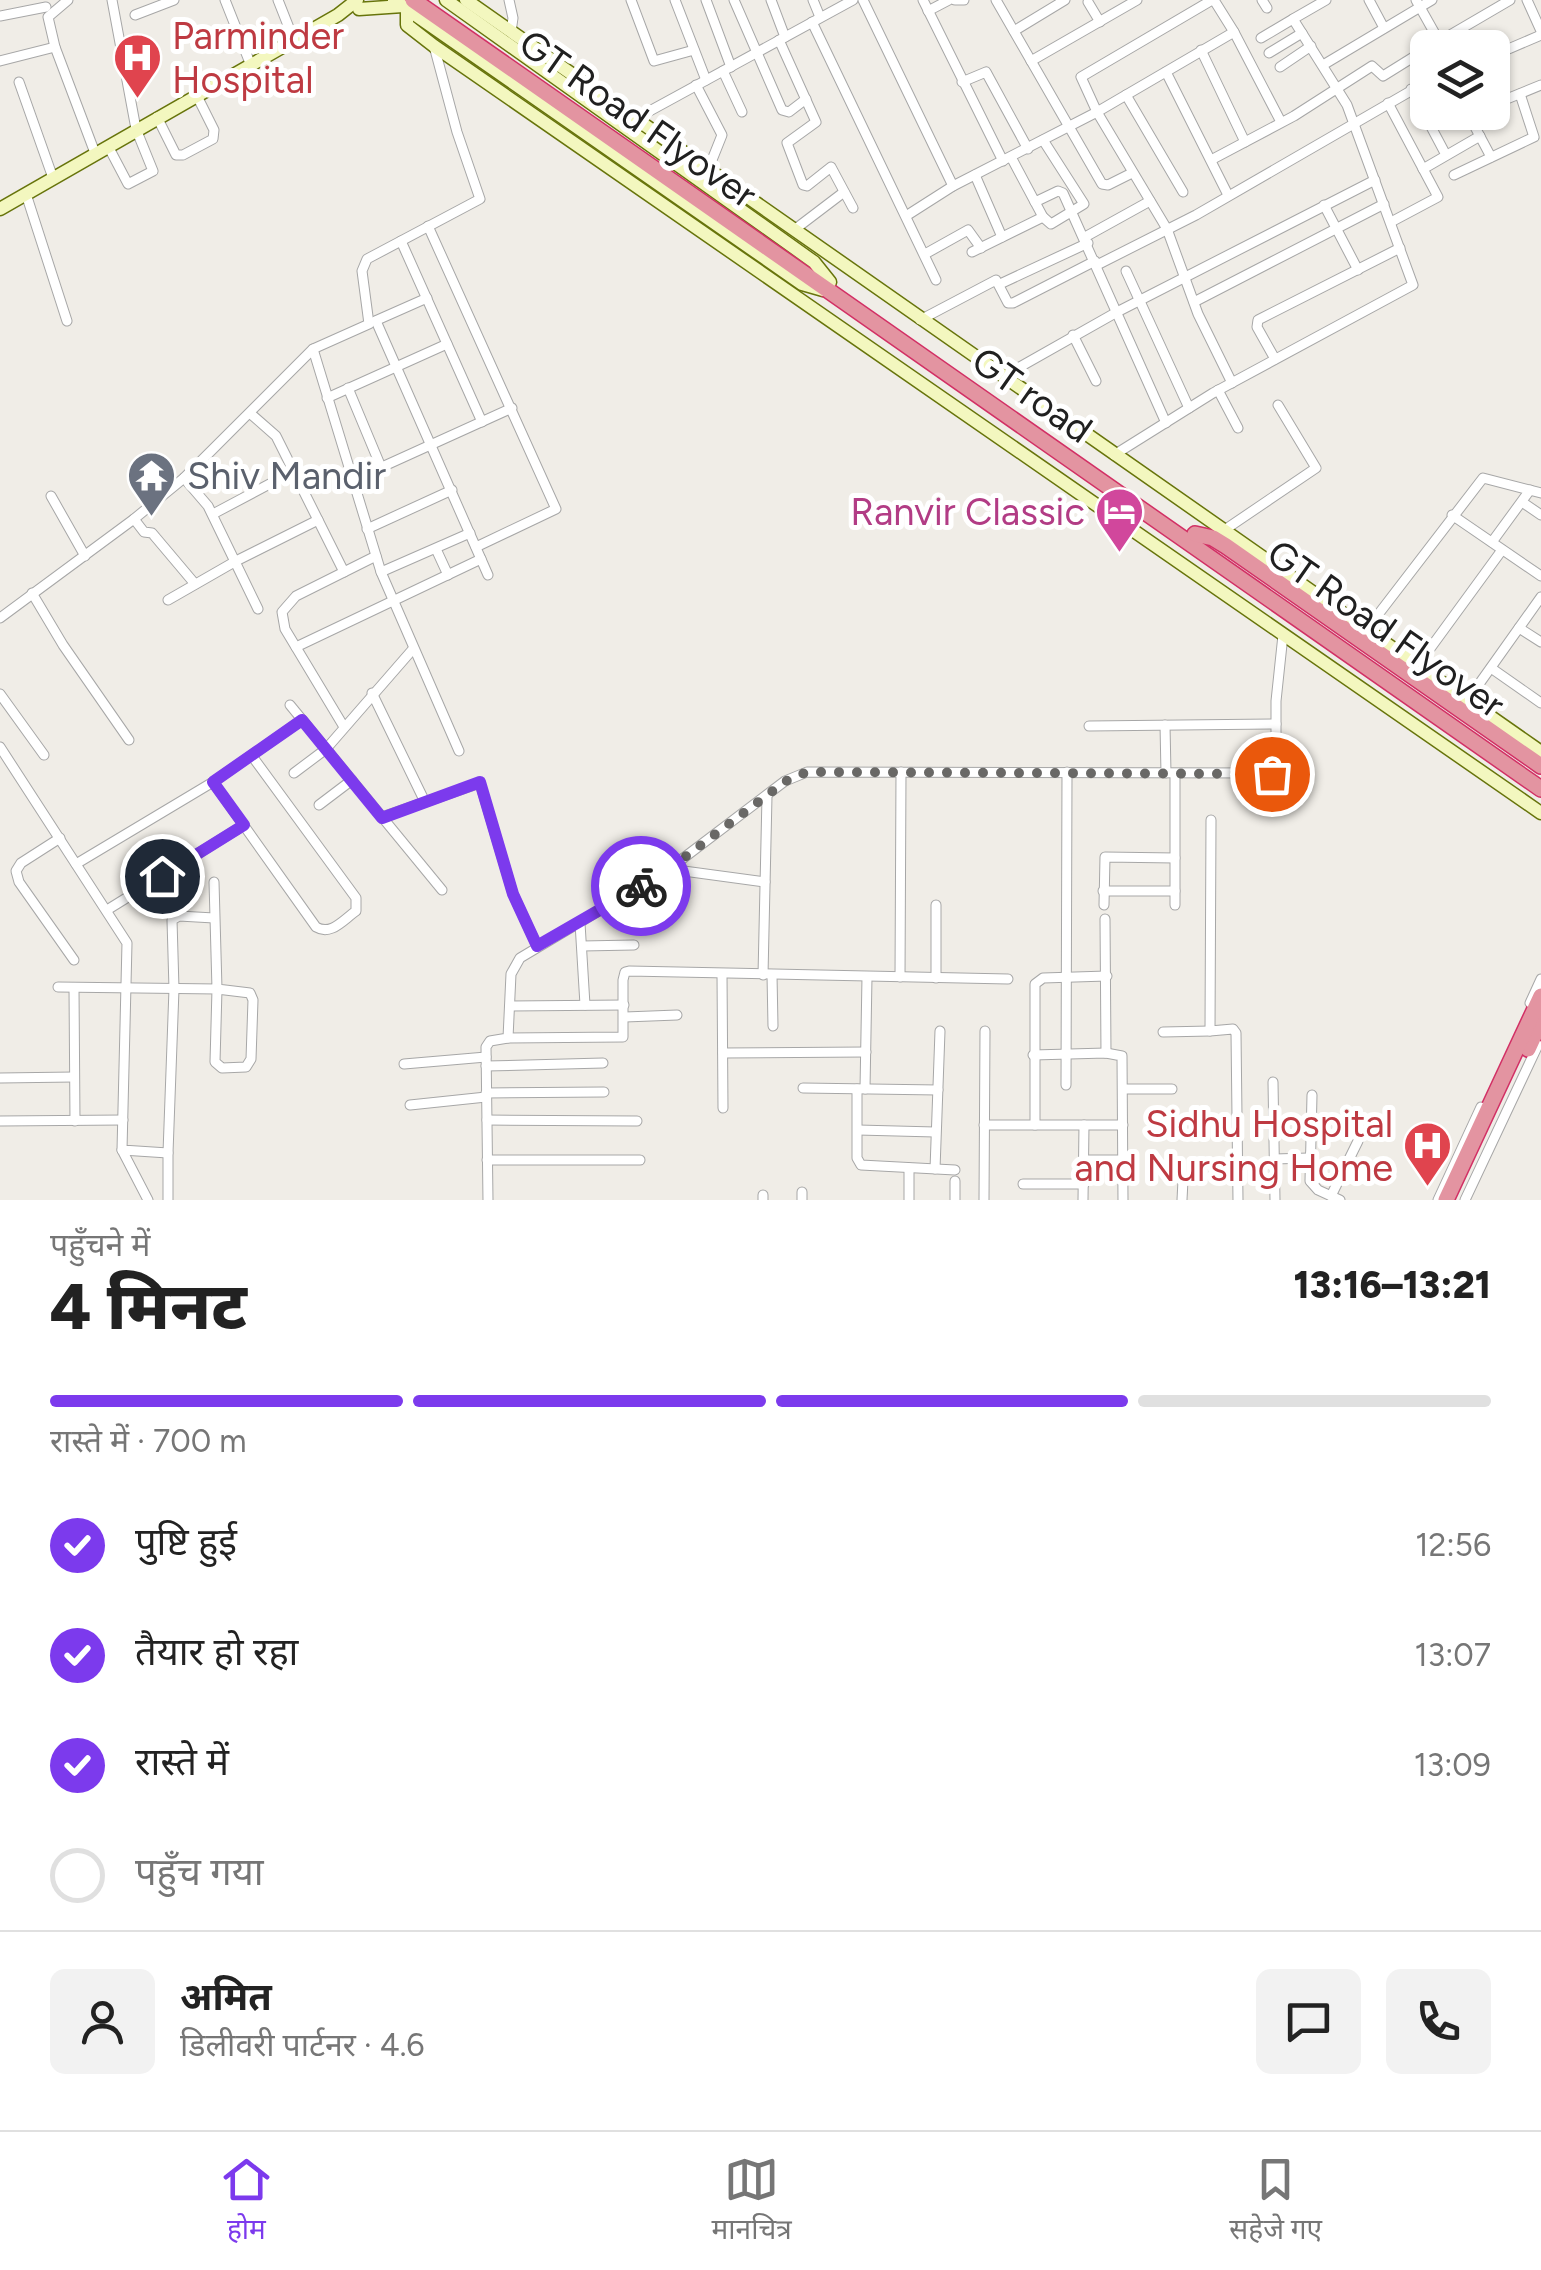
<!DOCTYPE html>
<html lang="hi">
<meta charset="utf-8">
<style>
body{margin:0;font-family:Figtree,"Noto Sans Devanagari",sans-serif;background:#f2f2f2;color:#222;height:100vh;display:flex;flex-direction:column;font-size:38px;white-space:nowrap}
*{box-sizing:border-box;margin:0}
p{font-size:32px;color:#767676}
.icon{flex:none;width:55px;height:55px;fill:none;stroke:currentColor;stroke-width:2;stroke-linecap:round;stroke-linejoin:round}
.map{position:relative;height:1200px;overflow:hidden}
.side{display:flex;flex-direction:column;background:#fff;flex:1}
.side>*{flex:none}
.controls{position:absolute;left:1410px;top:30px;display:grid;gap:20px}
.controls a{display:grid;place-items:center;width:100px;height:100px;border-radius:15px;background:#fff;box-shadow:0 2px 8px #0004;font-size:50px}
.pin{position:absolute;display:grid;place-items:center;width:85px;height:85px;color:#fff;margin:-42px;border:5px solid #fff;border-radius:50%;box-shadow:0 2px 10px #0007}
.courier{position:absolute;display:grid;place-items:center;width:100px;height:100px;margin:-50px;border:8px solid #7c3aed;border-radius:50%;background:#fff;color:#222;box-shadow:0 2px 12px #0007}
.headline em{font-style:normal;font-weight:800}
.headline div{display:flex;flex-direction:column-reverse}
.headline{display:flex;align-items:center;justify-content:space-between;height:170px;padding:0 50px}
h1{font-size:65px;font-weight:800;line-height:75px}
.bar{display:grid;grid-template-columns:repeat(4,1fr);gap:15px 10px;align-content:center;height:120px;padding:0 50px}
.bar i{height:12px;border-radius:8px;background:#e0e0e0}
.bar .selected{background:#7c3aed}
.bar p{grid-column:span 4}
.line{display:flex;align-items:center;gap:25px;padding:0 50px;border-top:2px solid #e0e0e0}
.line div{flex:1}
.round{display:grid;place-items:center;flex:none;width:105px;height:105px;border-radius:15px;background:#f2f2f2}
ol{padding:0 50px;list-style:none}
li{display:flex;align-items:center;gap:30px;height:110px}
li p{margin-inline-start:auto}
li .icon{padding:10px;border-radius:50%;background:#7c3aed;color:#fff;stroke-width:4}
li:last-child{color:#767676}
li i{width:55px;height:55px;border:5px solid #e0e0e0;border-radius:50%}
.dock{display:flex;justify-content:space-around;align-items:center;height:140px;border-top:2px solid #e0e0e0;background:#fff;font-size:28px;color:#767676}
.dock a{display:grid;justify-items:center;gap:5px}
.dock .selected{color:#7c3aed}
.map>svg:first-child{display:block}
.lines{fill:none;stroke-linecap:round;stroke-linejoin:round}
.street-casing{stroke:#a7a7a7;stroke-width:11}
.secondary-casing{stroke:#67740b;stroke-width:15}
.highway-casing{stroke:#d23065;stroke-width:18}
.street{stroke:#fff;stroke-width:9}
.secondary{stroke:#f3f7bf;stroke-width:12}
.highway{stroke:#e394a1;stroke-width:15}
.done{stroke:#696866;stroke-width:10;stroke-dasharray:0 18}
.route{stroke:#7c3aed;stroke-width:12}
.labels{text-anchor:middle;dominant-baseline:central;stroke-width:10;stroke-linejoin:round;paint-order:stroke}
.health-label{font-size:38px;fill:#be3a42;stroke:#fff;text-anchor:start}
.street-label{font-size:38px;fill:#202020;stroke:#fff}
.worship-label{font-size:38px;fill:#5b616d;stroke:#fff;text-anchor:start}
.hotel-label{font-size:38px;fill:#b23c85;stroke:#fff;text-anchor:end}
</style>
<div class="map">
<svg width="1541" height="1200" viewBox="0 0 1541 1200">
<rect width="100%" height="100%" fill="#f0ede7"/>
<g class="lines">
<defs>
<g id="street">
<path d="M68 0 48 17 55 47 95 153"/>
<path d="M225 0 250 63"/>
<path d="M278 0 293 38"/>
<path d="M509 0 513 18 511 32"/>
<path d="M631 0 654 61 694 50"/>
<path d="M675 0 706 80"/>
<path d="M706 0 731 67"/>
<path d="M734 0 782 110 789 112 806 99"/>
<path d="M771 0 785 37"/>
<path d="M813 0 820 17"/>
<path d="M863 0 953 186"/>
<path d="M923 0 1003 161"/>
<path d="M955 0H964"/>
<path d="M996 0 1102 184 1108 185 1132 173"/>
<path d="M1212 0 1081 77 1097 112 1167 229 1198 314 1232 383"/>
<path d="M1262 0 1267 8"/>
<path d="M1369 0 1384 28"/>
<path d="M1416 0 1439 41"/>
<path d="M1527 0 1541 31"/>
<path d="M1088 2 1100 22"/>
<path d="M928 11 949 0"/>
<path d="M135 15 174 0"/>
<path d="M0 16 46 7"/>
<path d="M812 22 936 280"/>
<path d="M1014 31 1065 0"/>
<path d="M1234 32 1281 122"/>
<path d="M1261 38 1293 19"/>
<path d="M779 40 816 122 787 143 803 185 807 186 831 167 853 208"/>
<path d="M1428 48 1510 0"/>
<path d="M1201 50 1245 142"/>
<path d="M1269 53 1302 33"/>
<path d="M1492 56 1541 35"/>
<path d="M0 61 55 47"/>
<path d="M1031 61 1137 0"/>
<path d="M1323 65 1432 0"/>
<path d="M1280 67 1311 46"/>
<path d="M723 71 742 112"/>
<path d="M1166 72 1228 195"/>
<path d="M19 82 53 178"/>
<path d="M962 82 986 72 1028 149"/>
<path d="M696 85 722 135 708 170"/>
<path d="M1411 89 1446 155"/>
<path d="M1126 95 1183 192"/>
<path d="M1388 103 1438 197 1391 222"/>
<path d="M1492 105 1541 85"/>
<path d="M1467 112 1491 157"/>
<path d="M157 117 176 155H183L213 139 214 130 196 94"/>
<path d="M635 119 853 0"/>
<path d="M108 146 128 184 153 171 136 129 112 0"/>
<path d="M1011 157 1043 217 1051 224 1084 204 1043 140"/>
<path d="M1211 160 1294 116 1372 66 1383 76 1428 48"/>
<path d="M1423 169 1480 136"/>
<path d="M975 175 1002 237"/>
<path d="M1454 175 1534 137 1520 94"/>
<path d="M26 194 67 321"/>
<path d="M1035 202 1058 191 1063 193 1166 423"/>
<path d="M1324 205 1358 270"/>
<path d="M906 216 953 186 1097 112 1234 32 1214 0"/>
<path d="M428 226 556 509 476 547"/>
<path d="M794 230 844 192"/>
<path d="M1085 237 1150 201"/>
<path d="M401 241 482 422"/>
<path d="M972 252 1043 217"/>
<path d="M925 254 968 230 981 248"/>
<path d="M1097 265 1196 215 1428 81"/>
<path d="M1126 271 1189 408"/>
<path d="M1000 284 1088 243"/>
<path d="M1194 302 1384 204"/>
<path d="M920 320 996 280 1008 303H1013L1095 261"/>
<path d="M375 321 427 298"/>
<path d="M376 321 488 575"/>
<path d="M1073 335 1096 381"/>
<path d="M313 349 381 572 459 751"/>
<path d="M1275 359 1257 327 1258 320 1400 248"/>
<path d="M1002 377 1117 312 1375 180"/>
<path d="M348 388 381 467"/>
<path d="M1218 390 1238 428"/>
<path d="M327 398 447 344"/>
<path d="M251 414 276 436 344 572"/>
<path d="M1114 455 1213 393 1413 285 1347 105 1293 19 1326 0"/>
<path d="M184 478 208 506 258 609"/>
<path d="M351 481 512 408"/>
<path d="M51 496 85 556"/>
<path d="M1522 502 1541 515"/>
<path d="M213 514 294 471"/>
<path d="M1452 515 1541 576"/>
<path d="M134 519 144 532 152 533 195 584"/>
<path d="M367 529 452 490"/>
<path d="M1223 531 1316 468 1278 405"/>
<path d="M1492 542 1530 490"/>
<path d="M436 549 448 575"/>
<path d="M381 572 470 533"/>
<path d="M32 593 63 645 129 740"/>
<path d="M168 600 236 561 318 520"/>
<path d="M0 618 134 519 184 478 313 349 369 324 362 271 367 259 480 199 457 132 434 46"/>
<path d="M1519 628 1541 642"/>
<path d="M1367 629 1483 478 1541 493"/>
<path d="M296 647 481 559"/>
<path d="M1418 665 1502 550"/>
<path d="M1491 668 1541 703"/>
<path d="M372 693 425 802"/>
<path d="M0 694 44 755"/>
<path d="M1467 701 1541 597"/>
<path d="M290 705 442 890"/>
<path d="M1165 725 1166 773"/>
<path d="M1089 726 1276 724"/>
<path d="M344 727 285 629 282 612 296 596 376 556"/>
<path d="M0 747 127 943 122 1150 168 1153 174 989 172 920 179 916 214 918"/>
<path d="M294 773 326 749 413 649"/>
<path d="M1175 774V905"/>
<path d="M213 782 316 927C331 936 343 920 356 911V898L252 756"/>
<path d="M319 805 352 780"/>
<path d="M382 817 480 783 513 894 537 946"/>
<path d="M1211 820 1210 1031 1233 1029 1236 1033 1238 1200"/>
<path d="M60 838 21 863 16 871 19 882 74 960"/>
<path d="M76 864 213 782 302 720"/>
<path d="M669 869 765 882"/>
<path d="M1103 891H1175"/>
<path d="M936 905V978"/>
<path d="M1104 905 1105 857 1175 858"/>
<path d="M107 910 244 825"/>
<path d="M1105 919 1106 1053"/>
<path d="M580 923 585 1005"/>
<path d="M582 946 634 945"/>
<path d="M722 974 723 1108"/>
<path d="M763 975 767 796"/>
<path d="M772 975 773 1026"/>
<path d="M900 977 901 772"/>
<path d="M58 987 217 989 250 993 253 1000 251 1059 246 1067 222 1068 215 1062 217 989 214 882"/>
<path d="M74 988 75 1121"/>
<path d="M1530 1003 1541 979"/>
<path d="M510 1006 624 1005"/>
<path d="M625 1017 677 1015"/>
<path d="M1163 1032 1210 1031"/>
<path d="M508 1038 623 1037V980L625 972 629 971 1008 979"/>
<path d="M723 1053 866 1052"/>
<path d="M1033 1055 1106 1053 1122 1056 1123 1200"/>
<path d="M404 1064 486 1057"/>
<path d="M486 1066 603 1063"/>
<path d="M0 1078 74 1077"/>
<path d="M1273 1082 1275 1200"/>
<path d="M1066 1085 1067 772"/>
<path d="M803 1088 938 1090"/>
<path d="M857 1089V1158L861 1165 955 1170"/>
<path d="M865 1089 867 977"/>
<path d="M1123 1089H1172"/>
<path d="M486 1093 604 1092"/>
<path d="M1312 1095 1310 1181 1318 1190 1340 1200"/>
<path d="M410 1105 486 1097"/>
<path d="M487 1120 637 1121"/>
<path d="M0 1121 123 1120"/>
<path d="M984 1125H1123"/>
<path d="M1035 1125V984L1043 978 1107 976"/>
<path d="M858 1130 935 1132"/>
<path d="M122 1150 148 1200"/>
<path d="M1274 1159 1309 1158"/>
<path d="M487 1160H640"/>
<path d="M1085 1160H1123"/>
<path d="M935 1169 940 1031"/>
<path d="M955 1181V1200"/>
<path d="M1023 1184H1084"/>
<path d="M802 1192V1200"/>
<path d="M763 1195V1200"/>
<path d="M1331 1196 1358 1141"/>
<path d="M168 1200V1153"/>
<path d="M488 1200 486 1047 490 1041 508 1038 511 974 520 958 669 869 785 781 807 772 1273 773 1276 767V701L1283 635"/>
<path d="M909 1200V1168"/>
<path d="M984 1200 985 1031"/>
<path d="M1083 1200 1084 1125"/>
<path d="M1182 1200 1183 1180"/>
<path d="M1438 1200 1481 1107"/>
<path d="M1465 1200 1538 1045"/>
</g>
<g id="secondary">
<path d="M394 0 802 284 823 290"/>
<path d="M446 0 814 262 830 282"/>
<path d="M466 0 1541 752"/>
<path d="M359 9 403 6"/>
<path d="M407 9V25L434 46 1541 813"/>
<path d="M0 209 338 15 357 0"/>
</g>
<g id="highway">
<path d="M413 0 1541 789"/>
<path d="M1195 534 1213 538 1226 546 1541 766"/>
<path d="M1528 1049 1541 1021"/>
<path d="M1446 1200 1541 996"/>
</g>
</defs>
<use href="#street" class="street-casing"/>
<use href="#secondary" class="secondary-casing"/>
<use href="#highway" class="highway-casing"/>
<use href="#street" class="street"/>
<use href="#secondary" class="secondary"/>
<use href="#highway" class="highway"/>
</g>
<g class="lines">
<path class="done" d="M641 886 669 869 786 781 807 772 1272 774"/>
<path class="route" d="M162 876 244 825 213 782 302 720 382 818 480 782 513 894 537 946 641 886"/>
</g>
<defs>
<symbol id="hospital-pin" viewBox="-11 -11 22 30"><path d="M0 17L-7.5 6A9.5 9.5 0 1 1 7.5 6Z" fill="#e0444e" stroke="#fff"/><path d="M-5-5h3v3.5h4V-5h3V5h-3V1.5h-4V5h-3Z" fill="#fff"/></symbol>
<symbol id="temple-pin" viewBox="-11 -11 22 30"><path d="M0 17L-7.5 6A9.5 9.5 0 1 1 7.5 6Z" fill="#6b7280" stroke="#fff"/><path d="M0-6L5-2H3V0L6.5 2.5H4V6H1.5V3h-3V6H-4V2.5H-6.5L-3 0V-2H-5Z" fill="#fff"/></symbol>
<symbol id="hotel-pin" viewBox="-11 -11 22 30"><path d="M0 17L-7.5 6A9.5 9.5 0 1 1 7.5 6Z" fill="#d1479c" stroke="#fff"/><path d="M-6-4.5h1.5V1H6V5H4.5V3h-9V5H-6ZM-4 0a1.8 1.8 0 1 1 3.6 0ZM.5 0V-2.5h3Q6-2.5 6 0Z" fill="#fff"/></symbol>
</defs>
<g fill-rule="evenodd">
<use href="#hospital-pin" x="110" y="30" width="55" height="75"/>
<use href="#temple-pin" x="124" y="448" width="55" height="75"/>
<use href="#hotel-pin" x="1092" y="484" width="55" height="75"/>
<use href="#hospital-pin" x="1400" y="1118" width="55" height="75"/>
</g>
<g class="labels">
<g class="health-label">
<text x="172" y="36">Parminder<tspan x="172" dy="44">Hospital</tspan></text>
<text x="1393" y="1124" text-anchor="end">Sidhu Hospital<tspan x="1393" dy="44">and Nursing Home</tspan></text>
</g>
<g class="street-label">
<text transform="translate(638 119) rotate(35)">GT Road Flyover</text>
<text transform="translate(1032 395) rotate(35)">GT road</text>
<text transform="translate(1386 629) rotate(35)">GT Road Flyover</text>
</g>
<g class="worship-label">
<text x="187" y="476">Shiv Mandir</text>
</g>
<g class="hotel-label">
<text x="1085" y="512">Ranvir Classic</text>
</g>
</g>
</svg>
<div class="controls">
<a><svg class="icon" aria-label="layers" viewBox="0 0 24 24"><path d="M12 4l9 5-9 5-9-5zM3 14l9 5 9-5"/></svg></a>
</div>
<div class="pin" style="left:1272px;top:774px;background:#ea580c"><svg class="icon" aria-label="bag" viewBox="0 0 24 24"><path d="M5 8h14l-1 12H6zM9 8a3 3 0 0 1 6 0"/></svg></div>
<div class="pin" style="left:162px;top:876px;background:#1f2937"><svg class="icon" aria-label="home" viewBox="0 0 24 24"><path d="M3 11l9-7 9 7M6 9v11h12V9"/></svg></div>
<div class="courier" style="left:641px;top:886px"><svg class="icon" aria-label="bike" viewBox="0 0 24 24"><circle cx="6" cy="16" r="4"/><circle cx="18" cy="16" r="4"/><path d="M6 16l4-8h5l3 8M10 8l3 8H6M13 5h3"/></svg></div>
</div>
<section class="side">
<div class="headline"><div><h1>4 मिनट</h1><p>पहुँचने में</p></div><em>13:16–13:21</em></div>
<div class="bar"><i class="selected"></i><i class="selected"></i><i class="selected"></i><i></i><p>रास्ते में · 700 m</p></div>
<ol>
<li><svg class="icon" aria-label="check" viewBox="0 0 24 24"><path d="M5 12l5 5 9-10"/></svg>पुष्टि हुई<p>12:56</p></li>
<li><svg class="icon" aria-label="check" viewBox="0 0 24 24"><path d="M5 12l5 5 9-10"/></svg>तैयार हो रहा<p>13:07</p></li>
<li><svg class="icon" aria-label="check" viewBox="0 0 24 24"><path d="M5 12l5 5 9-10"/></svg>रास्ते में<p>13:09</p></li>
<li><i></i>पहुँच गया</li>
</ol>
<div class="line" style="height:180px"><a class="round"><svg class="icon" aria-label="person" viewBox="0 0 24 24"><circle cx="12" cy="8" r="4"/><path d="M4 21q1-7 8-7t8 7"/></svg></a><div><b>अमित</b><p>डिलीवरी पार्टनर · 4.6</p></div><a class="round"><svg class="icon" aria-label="chat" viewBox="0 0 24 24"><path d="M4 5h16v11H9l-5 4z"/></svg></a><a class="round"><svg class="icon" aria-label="phone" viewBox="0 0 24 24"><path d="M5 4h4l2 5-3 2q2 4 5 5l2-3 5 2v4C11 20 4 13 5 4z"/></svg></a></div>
</section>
<nav class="dock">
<a class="selected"><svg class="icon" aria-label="home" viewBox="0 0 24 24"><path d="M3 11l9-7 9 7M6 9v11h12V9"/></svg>होम</a>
<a><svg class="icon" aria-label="map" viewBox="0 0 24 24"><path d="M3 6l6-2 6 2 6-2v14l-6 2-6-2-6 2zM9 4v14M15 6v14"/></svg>मानचित्र</a>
<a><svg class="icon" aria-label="saved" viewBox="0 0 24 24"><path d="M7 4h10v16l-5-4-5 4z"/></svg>सहेजे गए</a>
</nav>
